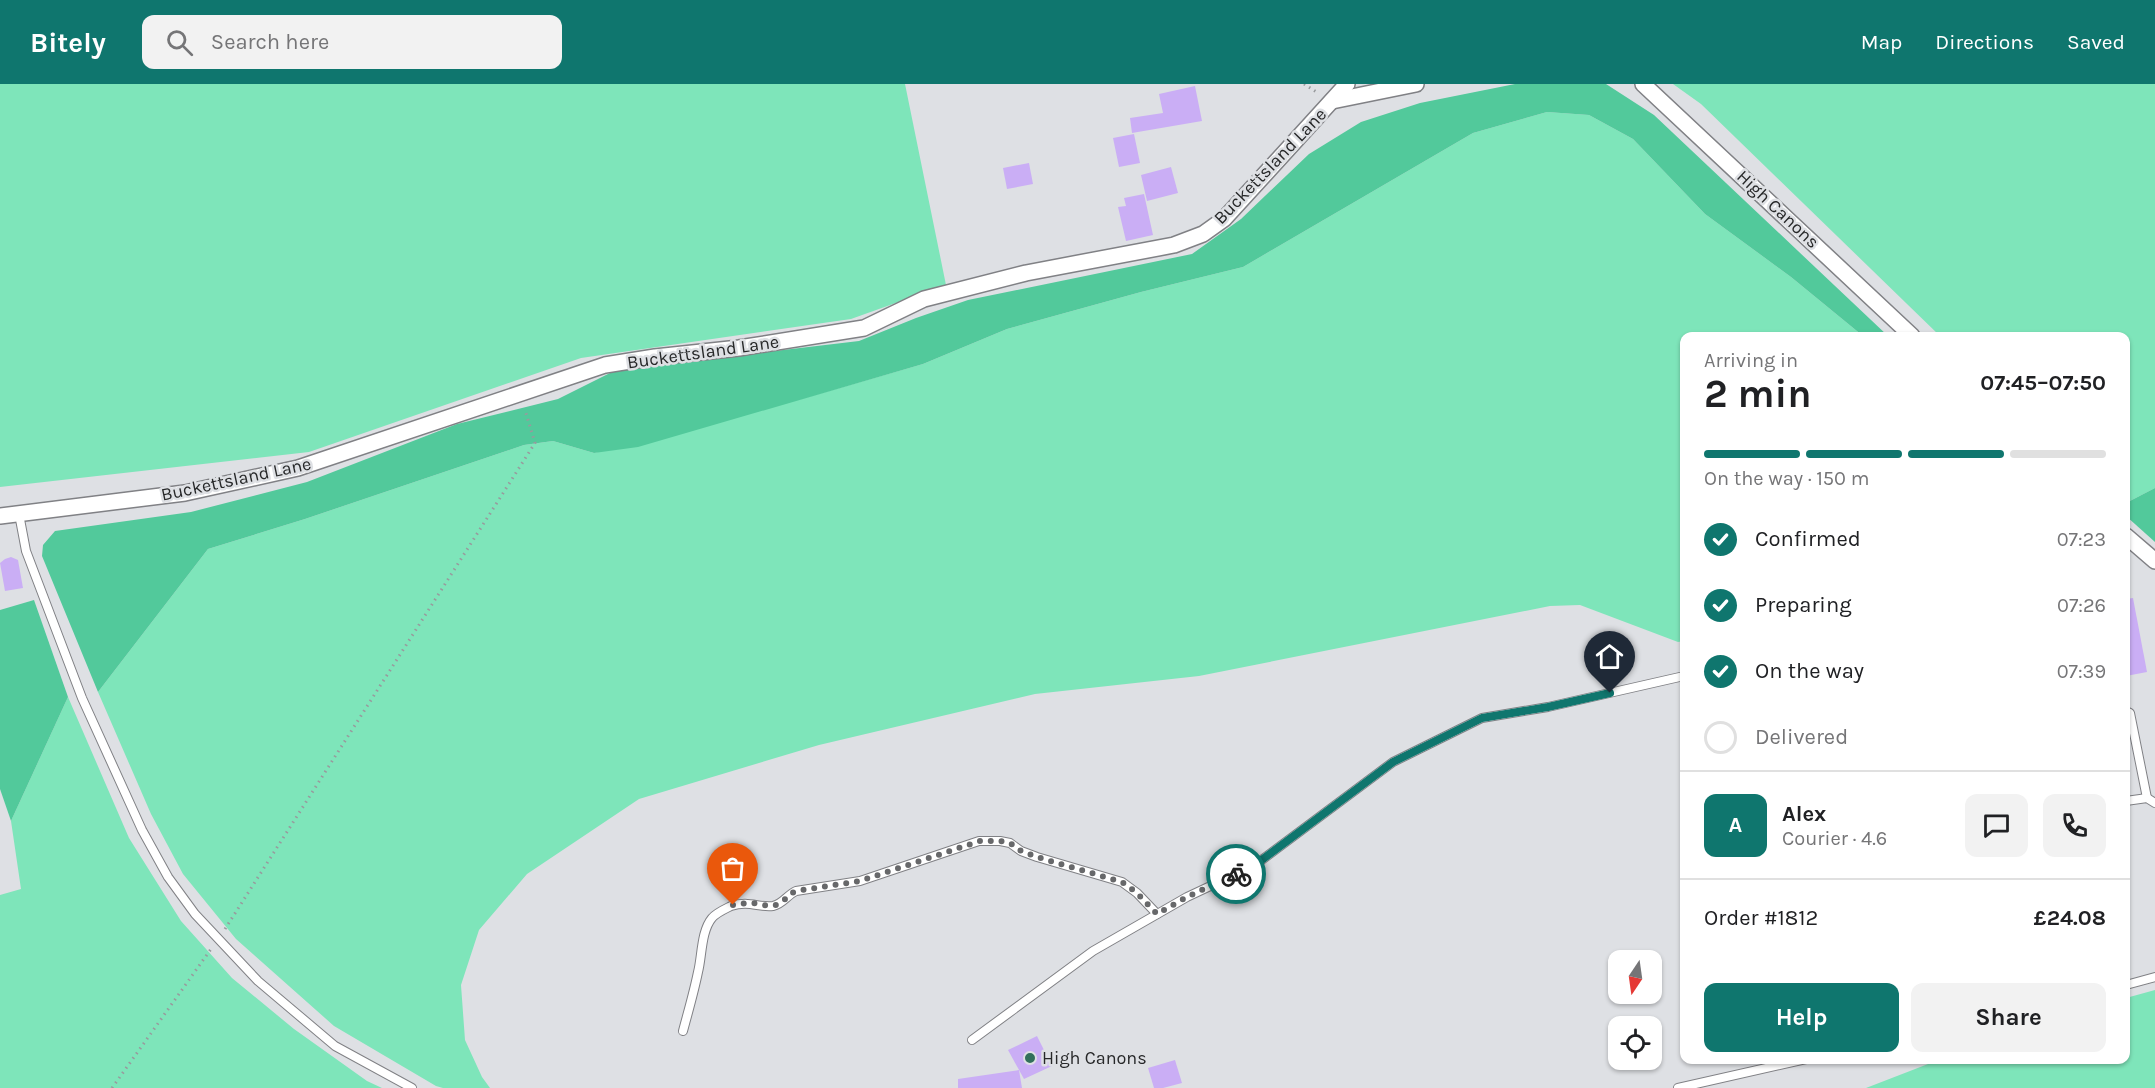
<!DOCTYPE html>
<meta charset="utf-8">
<style>
body{margin:0;font-family:Karla,sans-serif;background:#f2f2f2;color:#202124;height:100vh;display:flex;flex-direction:column;font-size:22px;white-space:nowrap}
*{box-sizing:border-box;margin:0}
p{font-size:20px;color:#757577}
.icon{flex:none;width:33px;height:33px;fill:none;stroke:currentColor;stroke-width:2;stroke-linecap:round;stroke-linejoin:round}
.map{position:relative;flex:1;overflow:hidden}
.sheet{position:absolute;left:1680px;top:248px;width:450px;height:732px;display:flex;flex-direction:column;background:#fff;border-radius:12px;box-shadow:0 2px 4px #0004}
.sheet>*{flex:none}
.needle{width:39px;rotate:193deg}
.controls{position:absolute;left:1608px;top:866px;display:grid;gap:12px}
.controls a{display:grid;place-items:center;width:54px;height:54px;border-radius:12px;background:#fff;box-shadow:0 2px 4px #0004;font-size:30px}
.pin{position:absolute;display:grid;place-items:center;width:51px;height:51px;color:#fff;margin:-62px -26px;border-radius:50% 50% 50% 0;rotate:-45deg;box-shadow:0 0 6px #0007}
.pin .icon{rotate:45deg}
.courier{position:absolute;display:grid;place-items:center;width:60px;height:60px;margin:-30px;border:4px solid #0f766e;border-radius:50%;background:#fff;color:#222;box-shadow:0 2px 8px #0007}
.head em{font-style:normal;font-weight:700}
.head div{display:flex;flex-direction:column-reverse}
.head{display:flex;align-items:center;justify-content:space-between;height:102px;padding:0 24px}
h1{font-size:39px;font-weight:700;line-height:45px}
.bar{display:grid;grid-template-columns:repeat(4,1fr);gap:9px 6px;align-content:center;height:72px;padding:0 24px}
.bar i{height:8px;border-radius:4px;background:#e0e0e0}
.bar .on{background:#0f766e}
.bar p{grid-column:span 4}
.line{display:flex;align-items:center;gap:15px;padding:0 24px;border-top:2px solid #e0e0e0}
.line div{flex:1}
.round{display:grid;place-items:center;flex:none;width:63px;height:63px;border-radius:12px;background:#f2f2f2}
ol{padding:0 24px;list-style:none}
li{display:flex;align-items:center;gap:18px;height:66px}
li p{margin-inline-start:auto}
li .icon{padding:6px;border-radius:50%;background:#0f766e;color:#fff;stroke-width:4}
li:last-child{color:#757577}
li i{width:33px;height:33px;border:3px solid #e0e0e0;border-radius:50%}
.action{display:flex;gap:12px;margin-top:auto;padding:12px 24px}
.action a{flex:1;height:69px;border-radius:12px;background:#0f766e;color:#fff;font-size:24px;font-weight:700;line-height:69px;text-align:center}
.action a+a{background:#f2f2f2;color:#202124}
header{display:flex;align-items:center;gap:36px;box-sizing:border-box;height:84px;padding:0 30px;background:#0f766e;color:#fff}
header strong{font-size:28px}
nav{display:flex;gap:33px;margin-inline-start:auto;font-size:21px}
.search{width:420px;height:54px;background:#f2f2f2;display:flex;align-items:center;gap:15px;box-sizing:border-box;padding:0 21px;border-radius:12px;color:#757577;font-size:22px}
.map>svg:first-child{display:block}
.green{fill:#7ee5ba}
.forest{fill:#52c99b}
.building{fill:#caaef5}
.lines{fill:none;stroke-linecap:round;stroke-linejoin:round}
.service-casing{stroke:#808185;stroke-width:10}
.minor-casing{stroke:#808185;stroke-width:18}
.path{stroke:#989a9d;stroke-width:3;stroke-dasharray:1.5 4.5;stroke-linecap:butt}
.service{stroke:#fff;stroke-width:8}
.minor{stroke:#fff;stroke-width:15}
.done{stroke:#67686a;stroke-width:6;stroke-dasharray:0 10.8}
.route{stroke:#0f766e;stroke-width:8}
.poi-dot{fill:#326f5b;stroke:#dee0e4;stroke-width:2}
.labels{text-anchor:middle;dominant-baseline:central;stroke-width:5;stroke-linejoin:round;paint-order:stroke}
.street-label{font-size:18px;fill:#272829;stroke:#dee0e4}
.poi-label{font-size:18px;fill:#272829;stroke:#dee0e4;text-anchor:start}
</style>
<header>
<strong>Bitely</strong>
<div class="search"><svg class="icon" aria-label="search" viewBox="0 0 24 24"><circle cx="10" cy="10" r="6"/><path d="M15 15l6 6"/></svg>Search here</div>
<nav><a>Map</a><a>Directions</a><a>Saved</a></nav>
</header>
<div class="map">
<svg width="2155" height="1004" viewBox="0 0 2155 1004">
<rect width="100%" height="100%" fill="#dee0e4"/>
<g class="green">
<path d="M0 0H905L946 201 851 235 581 274 309 368 0 403Z"/>
<path d="M1673 0H2155V404L2126 419V252H1940L1701 20Z"/>
<path d="M1547 28 1589 31 1633 55 1705 130 1791 193 1863 252H1684V557L1678 558 1580 521 1550 522 1199 592 1035 610 819 661 639 715 527 790 479 846 461 901 465 956 482 993 490 1004H443L436 1002 334 942 236 855 183 790 151 730 98 608 208 465 305 435 524 361 553 357 594 369 744 331 843 303 923 280 1007 245 1141 208 1243 183 1473 49Z"/>
<path d="M68 613 129 754 181 837 232 894 294 945 367 997 382 1004H0V811L21 805 11 737Z"/>
<path d="M2155 906V1004H1866L1941 975H2126V914Z"/>
</g>
<g class="forest">
<path d="M1515 0H1606L1654 31 1888 252H1863L1791 193 1705 130 1633 55 1589 31 1547 28 1473 49 1243 183 1141 208 1007 245 923 280 638 363 594 369 553 357 524 361 305 435 208 465 98 608 42 472 43 461 55 447 191 428 307 398 457 340 558 315 616 286 859 257 916 234 968 216 1192 170 1241 135 1309 70 1361 38 1420 19Z"/>
<path d="M2155 404V458L2126 432V419Z"/>
<path d="M34 516 68 613 11 737 0 705V526Z"/>
</g>
<g class="building">
<path d="M1195 2 1202 37 1132 49 1130 34 1163 29 1159 10Z"/>
<path d="M1134 50 1140 79 1119 83 1113 54Z"/>
<path d="M1029 79 1033 100 1007 105 1003 84Z"/>
<path d="M1171 83 1178 109 1147 117 1141 91Z"/>
<path d="M1144 110 1153 151 1126 157 1118 123 1126 122 1124 114Z"/>
<path d="M11 473 18 476 23 504 5 507 0 479 5 475Z"/>
<path d="M2133 514 2147 588 2126 592V515Z"/>
<path d="M1037 952 1052 982 1024 995 1008 966Z"/>
<path d="M1175 976 1182 999 1163 1004H1154L1148 984Z"/>
<path d="M1019 986 1022 1004H958V995Z"/>
</g>
<g class="lines">
<defs>
<g id="service">
<path d="M19 430 26 467 82 614 142 746 168 793 195 830 258 897 335 962 412 1004"/>
<path d="M2126 627 2130 629 2147 714"/>
<path d="M2126 717 2147 714 2155 719"/>
<path d="M2126 901 2155 893"/>
<path d="M683 947C688 928 694 908 698 888 702 873 701 847 712 834 716 829 725 825 731 822 749 816 759 824 773 822 783 820 787 811 796 807L860 797 979 757H1000L1010 759 1021 767 1037 773 1122 798 1137 809 1157 830"/>
<path d="M972 956 1093 867 1187 813 1255 781 1393 678 1482 634 1548 623 1684 592"/>
<path d="M1678 1004 1806 975"/>
</g>
<g id="minor">
<path d="M1643 0 1912 252"/>
<path d="M1332 17 1416 0"/>
<path d="M0 432 185 409 298 384 605 281 655 273 739 264 864 244 924 215 1026 189 1174 161 1203 150 1224 135 1347 0"/>
<path d="M2126 452 2155 477"/>
</g>
</defs>
<use href="#service" class="service-casing"/>
<use href="#minor" class="minor-casing"/>
<g class="path">
<path d="M1304 0 1318 9"/>
<path d="M225 845 535 359 525 326"/>
<path d="M112 1004 211 865"/>
</g>
<use href="#service" class="service"/>
<use href="#minor" class="minor"/>
</g>
<g class="lines">
<path class="done" d="M733 821C738 821 743 819 748 819 757 818 767 824 776 821 785 818 788 810 796 807L860 797 980 757H1000L1010 759 1021 767 1037 773 1122 798 1137 809 1157 830 1187 813 1236 790"/>
<path class="route" d="M1236 790 1255 781 1393 678 1482 634 1548 623 1610 609"/>
</g>
<circle class="poi-dot" cx="1030" cy="974" r="6"/>
<g class="labels">
<g class="street-label">
<text transform="translate(1270 82) rotate(-46)">Buckettsland Lane</text>
<text transform="translate(1778 125) rotate(43)">High Canons</text>
<text transform="translate(703 268) rotate(-8)">Buckettsland Lane</text>
<text transform="translate(236 395) rotate(-12)">Buckettsland Lane</text>
</g>
<g class="poi-label">
<text x="1042" y="974">High Canons</text>
</g>
</g>
</svg>
<div class="controls">
<a><svg class="needle" viewBox="-14 -14 28 28"><path d="M0-13l5 13h-10z" fill="#e53935"/><path d="M0 13l5-13h-10z" fill="#757577"/></svg></a>
<a><svg class="icon" aria-label="locate" viewBox="0 0 24 24"><circle cx="12" cy="12" r="6"/><path d="M12 2v4M12 18v4M2 12h4M18 12h4"/></svg></a>
</div>
<div class="pin" style="left:733px;top:821px;background:#ea580c"><svg class="icon" aria-label="bag" viewBox="0 0 24 24"><path d="M5 8h14l-1 12H6zM9 8a3 3 0 0 1 6 0"/></svg></div>
<div class="pin" style="left:1610px;top:609px;background:#1f2937"><svg class="icon" aria-label="home" viewBox="0 0 24 24"><path d="M3 11l9-7 9 7M6 9v11h12V9"/></svg></div>
<div class="courier" style="left:1236px;top:790px"><svg class="icon" aria-label="bike" viewBox="0 0 24 24"><circle cx="6" cy="16" r="4"/><circle cx="18" cy="16" r="4"/><path d="M6 16l4-8h5l3 8M10 8l3 8H6M13 5h3"/></svg></div>
<section class="sheet">
<div class="head"><div><h1>2 min</h1><p>Arriving in</p></div><em>07:45–07:50</em></div>
<div class="bar"><i class="on"></i><i class="on"></i><i class="on"></i><i></i><p>On the way · 150 m</p></div>
<ol>
<li><svg class="icon" aria-label="check" viewBox="0 0 24 24"><path d="M5 12l5 5 9-10"/></svg>Confirmed<p>07:23</p></li>
<li><svg class="icon" aria-label="check" viewBox="0 0 24 24"><path d="M5 12l5 5 9-10"/></svg>Preparing<p>07:26</p></li>
<li><svg class="icon" aria-label="check" viewBox="0 0 24 24"><path d="M5 12l5 5 9-10"/></svg>On the way<p>07:39</p></li>
<li><i></i>Delivered</li>
</ol>
<div class="line" style="height:108px"><b class="round" style="background:#0f766e;color:#fff">A</b><div><b>Alex</b><p>Courier · 4.6</p></div><a class="round"><svg class="icon" aria-label="chat" viewBox="0 0 24 24"><path d="M4 5h16v11H9l-5 4z"/></svg></a><a class="round"><svg class="icon" aria-label="phone" viewBox="0 0 24 24"><path d="M5 4h4l2 5-3 2q2 4 5 5l2-3 5 2v4C11 20 4 13 5 4z"/></svg></a></div>
<div class="line" style="height:78px"><div>Order #1812</div><b>£24.08</b></div>
<div class="action"><a>Help</a><a>Share</a></div>
</section>
</div>
